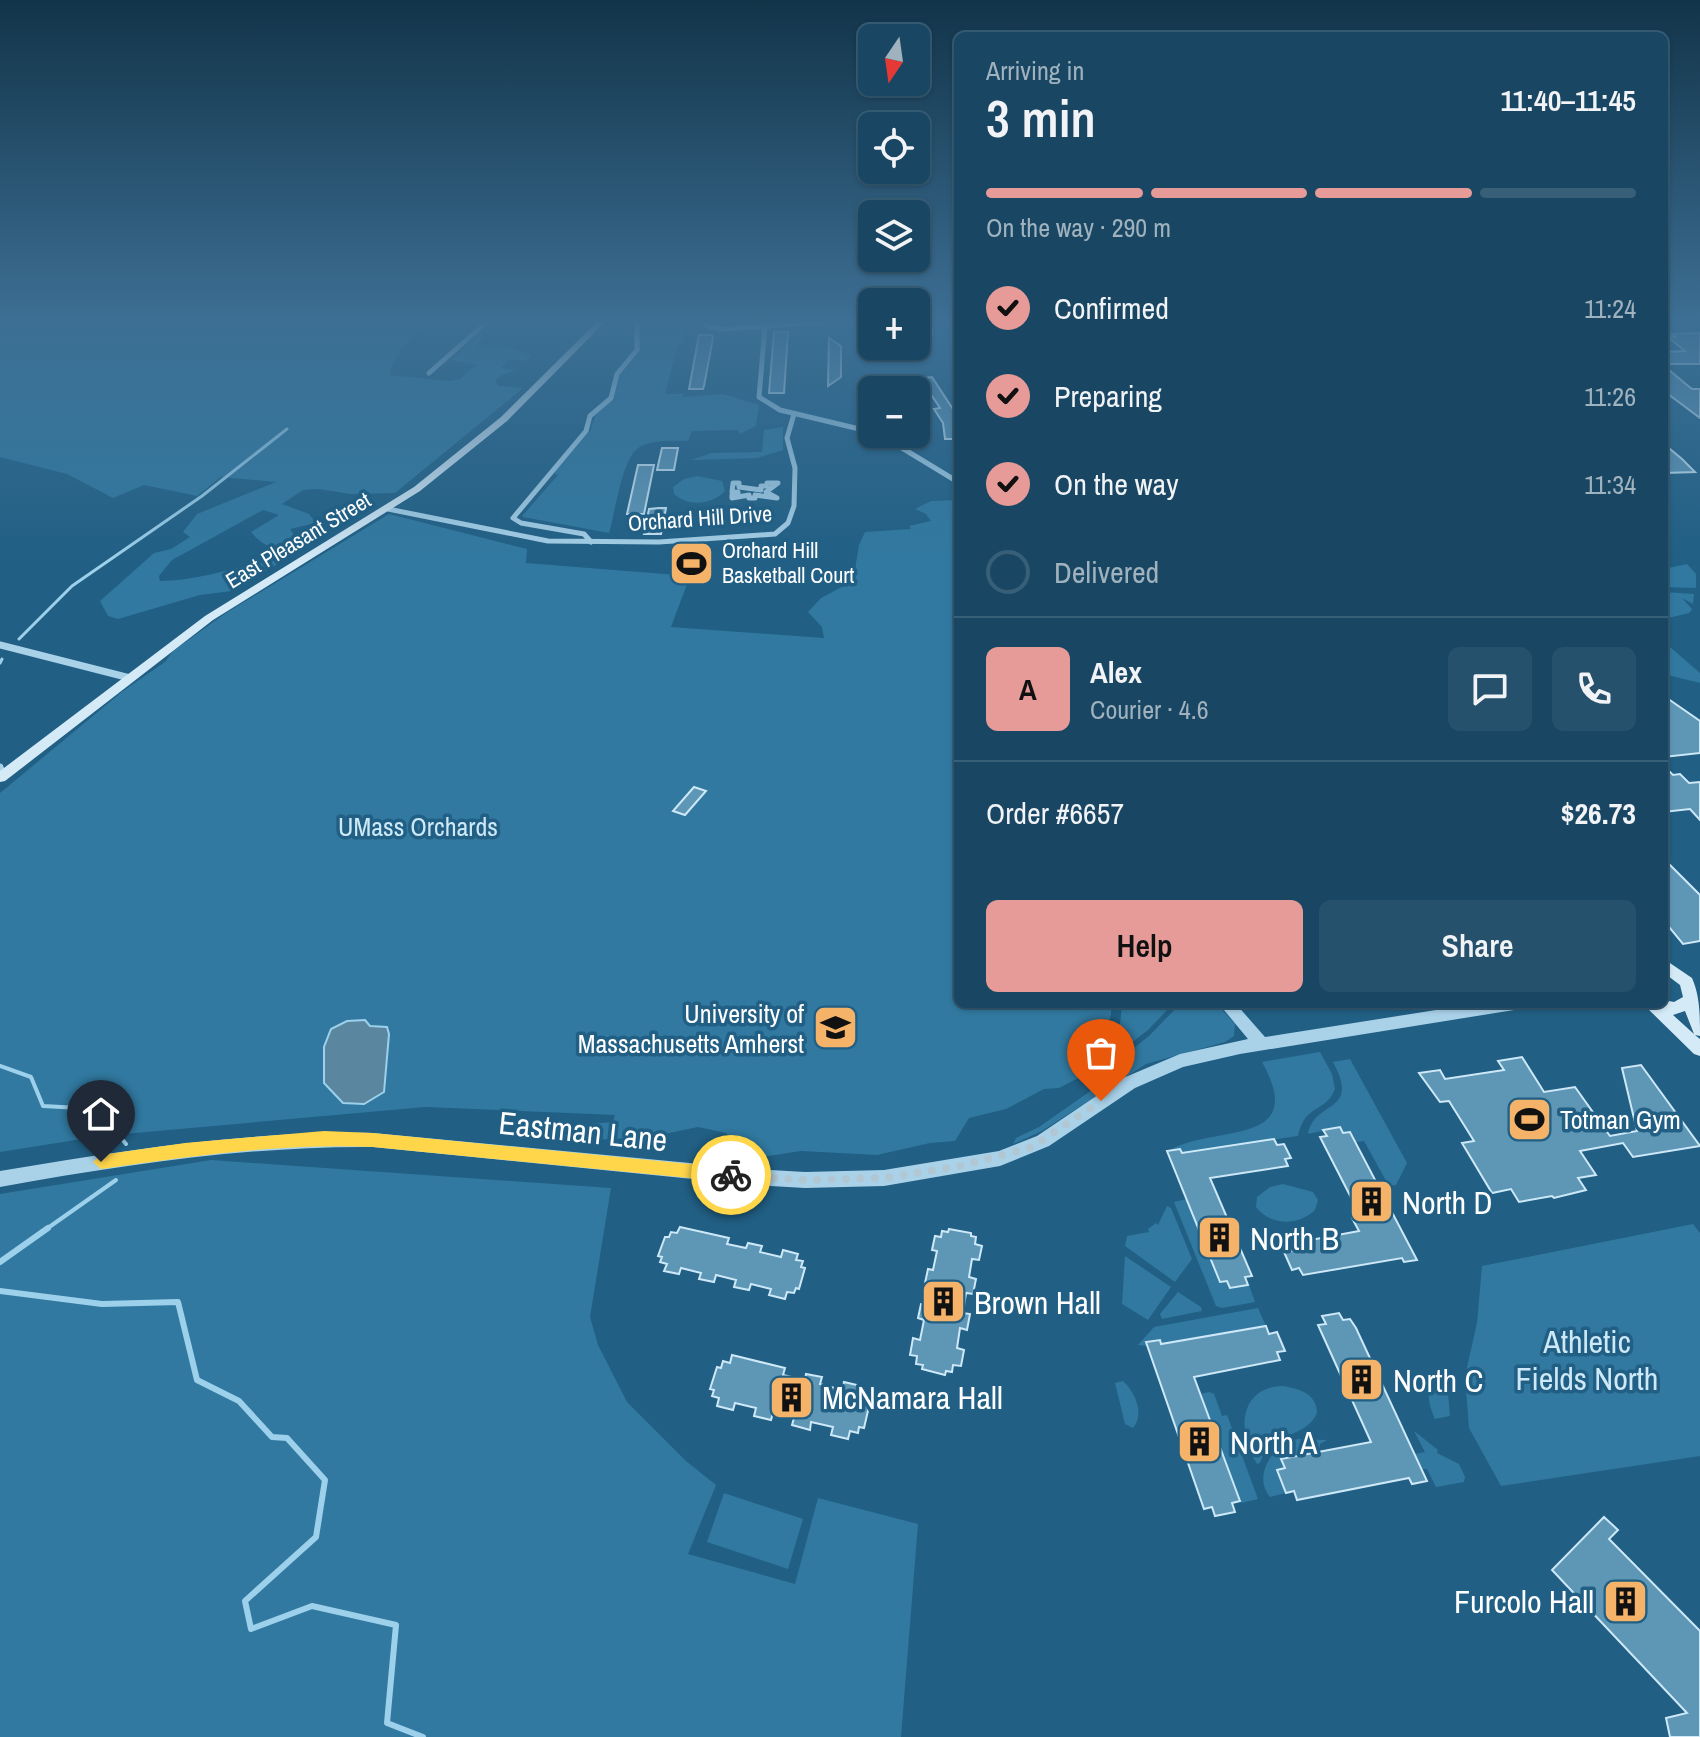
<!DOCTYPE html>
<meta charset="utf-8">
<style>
body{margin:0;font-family:"Archivo Narrow",sans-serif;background:#26516c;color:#f1f3f6;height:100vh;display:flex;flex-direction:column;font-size:30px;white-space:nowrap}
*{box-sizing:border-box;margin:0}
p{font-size:26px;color:#9fb2be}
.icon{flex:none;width:44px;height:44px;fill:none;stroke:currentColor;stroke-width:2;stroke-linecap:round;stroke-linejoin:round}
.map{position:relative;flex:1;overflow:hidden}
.panel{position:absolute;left:954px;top:32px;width:714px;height:976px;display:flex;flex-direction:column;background:#194763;border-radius:12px;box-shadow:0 2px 6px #0004,0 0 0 2px #375f78}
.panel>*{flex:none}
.needle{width:52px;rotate:193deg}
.tools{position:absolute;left:858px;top:24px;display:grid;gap:16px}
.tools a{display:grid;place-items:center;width:72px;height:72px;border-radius:12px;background:#194763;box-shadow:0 2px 6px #0004,0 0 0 2px #375f78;font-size:40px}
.pin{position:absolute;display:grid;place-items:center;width:68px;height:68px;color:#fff;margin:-82px -34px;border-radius:50% 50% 50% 0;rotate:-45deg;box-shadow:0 0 8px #0007}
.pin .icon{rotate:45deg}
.courier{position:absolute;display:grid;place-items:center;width:80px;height:80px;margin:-40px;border:6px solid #ffd54a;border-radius:50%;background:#fff;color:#222;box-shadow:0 2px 10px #0007}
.overview em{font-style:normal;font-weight:600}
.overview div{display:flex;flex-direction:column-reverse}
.overview{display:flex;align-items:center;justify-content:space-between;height:136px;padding:0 32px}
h1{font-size:52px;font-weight:600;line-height:60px}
.bar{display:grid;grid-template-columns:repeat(4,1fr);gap:12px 8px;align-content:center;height:96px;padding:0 32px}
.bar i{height:10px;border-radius:6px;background:#375f78}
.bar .on{background:#e69b98}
.bar p{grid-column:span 4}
.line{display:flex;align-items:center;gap:20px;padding:0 32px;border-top:2px solid #375f78}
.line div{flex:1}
.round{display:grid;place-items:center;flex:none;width:84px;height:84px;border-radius:12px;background:#26516c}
ol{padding:0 32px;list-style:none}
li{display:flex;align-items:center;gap:24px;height:88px}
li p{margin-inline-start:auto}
li .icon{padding:8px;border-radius:50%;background:#e69b98;color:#111;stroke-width:4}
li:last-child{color:#9fb2be}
li i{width:44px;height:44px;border:4px solid #375f78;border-radius:50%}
.cta{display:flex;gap:16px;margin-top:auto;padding:16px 32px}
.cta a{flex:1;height:92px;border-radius:12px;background:#e69b98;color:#111;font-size:32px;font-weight:600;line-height:92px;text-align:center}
.cta a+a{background:#26516c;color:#f1f3f6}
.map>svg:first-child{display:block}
.green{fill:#3179a0}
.water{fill:#5a869f;stroke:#9dd0ea;stroke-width:2}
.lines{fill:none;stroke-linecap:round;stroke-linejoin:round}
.stream-far2{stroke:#9dd0ea;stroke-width:3}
.stream-far1{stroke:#9dd0ea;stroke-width:4}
.stream{stroke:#9dd0ea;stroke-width:6}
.building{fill:#5e96b6;stroke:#cde8f7;stroke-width:2}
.pedestrian{stroke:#a9d2e9;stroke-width:5}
.minor-far1{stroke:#a9d2e9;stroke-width:5}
.minor{stroke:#a9d2e9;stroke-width:7}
.tertiary{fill:#a9d2e9;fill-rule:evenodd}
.secondary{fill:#d4eaf7;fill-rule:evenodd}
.route{fill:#ffd54a}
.done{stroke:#b1c7d4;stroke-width:8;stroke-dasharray:0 14.4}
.labels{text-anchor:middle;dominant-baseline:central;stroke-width:7;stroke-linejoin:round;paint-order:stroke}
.far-street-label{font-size:22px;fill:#fff;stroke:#215f84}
.far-poi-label{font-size:22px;fill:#fff;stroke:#215f84;text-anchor:start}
.park-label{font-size:26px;fill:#cde8f7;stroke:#215f84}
.poi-label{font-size:26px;fill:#fff;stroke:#215f84;text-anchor:end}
.near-street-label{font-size:32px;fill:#fff;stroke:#215f84}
.near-poi-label{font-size:32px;fill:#fff;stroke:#215f84;text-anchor:start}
.near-park-label{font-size:32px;fill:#cde8f7;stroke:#215f84}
</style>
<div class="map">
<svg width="1700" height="1737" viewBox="0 0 1700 1737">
<rect width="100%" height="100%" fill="#215f84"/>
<g class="green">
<path d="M0 320H438C413 334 397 346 390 375L450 381 460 379 477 365 451 360 482 331 483 337 477 347 511 348 532 356 526 361 510 359 501 368 517 370 501 375 495 382 499 386 523 388 395 493 350 494 319 489 303 490 282 504 309 514 316 523 290 529 294 535 315 541C292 553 270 555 251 532L279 515 263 510 172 560 159 576 160 581C202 581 244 563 286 559L232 591 200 595 118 619 108 616 100 601 154 553 171 549 190 537 183 532 197 514 276 482 221 477 197 496 144 485 113 498 67 474 0 457Z"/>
<path d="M641 320H691L688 323 683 345H678L665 394H683V397L723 394 759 405 756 426 740 434 737 430 692 431 688 441C672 441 652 439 638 448 622 459 615 514 609 533L523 517V515L558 475 553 473 590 431 596 414 613 398 618 377 639 352Z"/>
<path d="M783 427V450L757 458 691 460 712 453 762 452 764 430Z"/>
<path d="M697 476 722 481 725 491C712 505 688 507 674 494L673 487 684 479Z"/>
<path d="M958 500V1004H1111V1015L1092 1071 1059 1088 1044 1089 1006 1109 969 1118 955 1141 930 1143 877 1155 801 1151 749 1159 726 1133 698 1127 650 1137 591 1140 574 1125 613 1122 615 1115 425 1107 101 1136 0 1152V793L123 691 165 662 173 651 226 613 389 514 527 549 526 563 690 576 671 627 824 638 822 627 808 612 821 598 853 581 859 545 865 532 911 529 909 526 931 521 926 514 915 509 931 501Z"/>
<path d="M1687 564 1696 574V588L1664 587V569Z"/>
<path d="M1664 592 1694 594 1693 604 1682 598 1692 609 1689 613 1664 619Z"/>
<path d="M1670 647 1700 673V683L1664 674V649Z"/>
<path d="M1122 1004H1173L1148 1030 1117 1054Z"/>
<path d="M1180 1004H1217L1235 1024 1234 1036 1225 1042 1146 1064 1042 1131 1013 1144 1016 1138 1039 1127 1099 1085 1117 1061 1149 1036Z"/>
<path d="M1320 1052 1332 1074 1335 1089C1326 1113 1305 1103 1298 1136L1182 1153 1168 1151C1213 1124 1310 1148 1262 1062Z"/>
<path d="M1350 1059 1407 1163 1396 1185 1389 1186 1364 1141 1356 1142 1350 1132 1343 1133 1340 1127 1308 1134C1315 1099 1361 1114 1333 1062Z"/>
<path d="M211 1160 611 1188 590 1317 598 1345 627 1402 686 1461 716 1485 688 1554 795 1584 818 1498 918 1524 901 1737H0V1194Z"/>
<path d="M1283 1184 1313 1192 1318 1200 1315 1210C1299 1226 1270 1226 1256 1207L1257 1197 1270 1187Z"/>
<path d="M1187 1199 1220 1282 1227 1281 1231 1288 1249 1285 1255 1302 1222 1308 1216 1306 1174 1202Z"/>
<path d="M1167 1206 1171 1208 1192 1259 1175 1282 1125 1246 1127 1236 1149 1232 1148 1229 1156 1223 1158 1225Z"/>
<path d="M1693 1224 1700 1233V1456L1501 1486 1469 1428 1465 1376 1477 1323 1482 1266Z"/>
<path d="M1125 1256 1171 1287 1148 1320 1122 1304Z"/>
<path d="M1178 1292 1201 1307 1202 1311 1162 1319 1160 1314Z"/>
<path d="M1258 1308 1266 1326 1161 1344 1159 1340 1146 1342 1147 1346 1138 1345 1154 1327Z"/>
<path d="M1439 1376 1447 1382 1450 1416 1435 1419C1428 1404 1424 1386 1439 1376Z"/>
<path d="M1123 1381C1135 1392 1145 1414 1133 1428L1125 1424 1115 1383Z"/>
<path d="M1283 1386C1300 1389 1317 1394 1317 1413 1304 1441 1273 1428 1260 1463L1257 1464C1237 1434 1238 1387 1283 1386Z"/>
<path d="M1209 1392 1214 1394 1222 1416 1227 1415 1258 1499 1241 1503 1201 1394Z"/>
<path d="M1414 1431 1438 1450 1437 1453 1459 1464 1465 1477 1464 1482 1436 1487 1427 1469H1422L1415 1454 1425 1452Z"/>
<path d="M1298 1439 1327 1440 1320 1444 1319 1452 1281 1460 1285 1468 1277 1471 1286 1493 1270 1497C1252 1475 1273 1444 1298 1439Z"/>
<path d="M724 1493 803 1519 788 1569 707 1542Z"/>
</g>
<path class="water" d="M365 1020 370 1026 387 1027 389 1034 384 1092 364 1104 343 1103 324 1083V1047L331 1029 347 1021Z"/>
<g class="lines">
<g class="stream-far2">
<path d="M19 639 72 586 202 496 287 429"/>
<path d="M0 663 2 659"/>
</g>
<g class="stream-far1">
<path d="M0 1066 31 1077 43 1106 97 1109 126 1144"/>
<path d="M45 1230 116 1180"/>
</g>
<g class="stream">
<path d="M0 1262 48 1228"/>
<path d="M0 1291 102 1304 178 1302 197 1380 239 1401 272 1437 287 1438 325 1480 316 1537 245 1601 251 1629 312 1606 396 1625 387 1723 423 1737"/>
</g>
</g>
<g class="building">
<path d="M920 326 933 327 929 350H916Z"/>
<path d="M774 332H788L784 393H769Z"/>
<path d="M1700 333V364H1664V352L1685 351 1668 337H1675L1671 334Z"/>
<path d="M699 335H712L713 338 704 386 703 389H689Z"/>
<path d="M829 338 841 346V377L828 386Z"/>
<path d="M1664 366 1692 389H1700V418L1664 391Z"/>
<path d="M932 377 958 417V439H945L943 423 934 409 940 408 920 378Z"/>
<path d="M1664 444 1682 459 1695 472 1664 473Z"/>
<path d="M662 448H678L674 470H657Z"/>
<path d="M638 465H654L644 514H627Z"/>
<path d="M659 508H666L661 534H644L649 509Z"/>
<path d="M1664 696 1700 721V753L1664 757Z"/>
<path d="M1664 766 1673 775 1680 774 1689 783 1700 782V820L1690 809 1664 812Z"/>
<path d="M694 787 706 791 685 815 673 811Z"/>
<path d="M1664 859 1700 895V941L1683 944 1664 921Z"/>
<path d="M1522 1057 1544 1092 1575 1087 1610 1136 1637 1131 1622 1068 1641 1065 1700 1146 1633 1157 1623 1143 1580 1151 1596 1175 1578 1178 1586 1190 1554 1198 1552 1196 1519 1202 1511 1189 1492 1193 1462 1143 1474 1141 1449 1101 1440 1102 1419 1073 1440 1070 1445 1079 1504 1070 1498 1061Z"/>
<path d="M1340 1127 1343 1133 1350 1132 1417 1260 1404 1262 1402 1258 1303 1275 1299 1268 1292 1270 1284 1252 1292 1251 1289 1244 1359 1231 1352 1218 1361 1217 1320 1137 1327 1136 1323 1130Z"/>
<path d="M1274 1139 1277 1145 1284 1144 1291 1158 1285 1159 1288 1166 1210 1178 1252 1276 1245 1277 1248 1285 1230 1288 1227 1281 1220 1282 1167 1151 1180 1149 1182 1153Z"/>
<path d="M680 1227 729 1238 727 1244 746 1248 748 1243 762 1246 760 1252 781 1257 783 1250 798 1254 796 1260 803 1261 801 1267 805 1268 799 1289 796 1288 794 1293 787 1292 785 1299 769 1295 771 1289 751 1284 749 1290 734 1287 736 1280 716 1275 714 1282 699 1279 701 1273 681 1268 679 1274 664 1271 667 1264 660 1262 662 1257 658 1256 665 1237H669L671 1232 677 1233Z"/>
<path d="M949 1229 971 1233V1236L976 1237 975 1244 982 1246 979 1260 972 1259 969 1277 976 1279 973 1294 966 1293 963 1313 970 1314 967 1330 960 1328 957 1348 964 1350 961 1366 953 1365 952 1372 946 1371 945 1375 922 1369 923 1365 916 1364 917 1356 910 1355 913 1338 920 1340 924 1320 918 1318 921 1304 928 1305 932 1285 925 1283 928 1269 933 1270 937 1251 932 1250 935 1236 941 1237 942 1231 948 1232Z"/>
<path d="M1339 1313 1343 1320 1350 1319 1356 1328 1427 1481 1412 1484 1409 1478 1297 1500 1294 1491 1286 1493 1277 1470 1285 1468 1281 1459 1371 1442 1318 1325 1326 1324 1322 1316Z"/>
<path d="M1266 1326 1269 1334 1277 1332 1285 1351 1277 1352 1280 1360 1194 1377 1240 1501 1232 1503 1235 1512 1215 1516 1212 1507 1204 1509 1146 1342 1160 1340 1161 1344Z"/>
<path d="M732 1355 785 1368 783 1375 805 1380 806 1374 822 1377 820 1384 842 1390 844 1382 861 1386 859 1393 867 1395 865 1401 870 1402 864 1428 859 1427 858 1433 850 1431 848 1439 831 1435 833 1427 811 1422 810 1430 792 1425 794 1418 773 1413 771 1420 754 1416 756 1408 735 1403 733 1410 717 1406 719 1398 712 1396 714 1390 710 1389 717 1367 721 1368 723 1361 730 1363Z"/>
<path d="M1604 1517 1618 1530 1609 1539 1700 1631V1737H1670L1666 1718 1687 1713 1552 1570Z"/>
</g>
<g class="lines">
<path class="pedestrian" d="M733 483H739V487L761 490V486H767V483H778L766 492 777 498 755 495V498H749V495L732 498V495H738V492H732Z"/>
<g class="minor-far1">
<path d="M701 320 709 327 721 329 856 320"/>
<path d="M765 326 759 397 780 410 872 432"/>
<path d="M429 373 489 320"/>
<path d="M879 434 958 482"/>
<path d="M388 509 548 541 659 542 775 534 788 523 794 506 795 468 787 438 794 414"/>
<path d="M591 542 584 534 521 523 513 518 586 431 590 416 611 398 617 374 637 350V320"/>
</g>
<g class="minor">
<path d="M0 645 130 678"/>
<path d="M0 767 3 776H0"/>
</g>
<path class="tertiary" d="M1219 1004H1236L1265 1037 1474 1004H1522L1519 1008 1514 1010 1240 1054 1183 1067 1135 1088 1049 1146 1000 1166 884 1186 805 1188 753 1185 373 1147C247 1146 124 1165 0 1187V1171C124 1150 247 1131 373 1133L753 1169 805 1172 884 1170 999 1151 1037 1136 1123 1078 1180 1054 1248 1039Z"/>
<g class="secondary">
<path d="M599 320H607L507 421 420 491 213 620 5 781 0 782V771L205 616 414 487 501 417Z"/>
<path d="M1664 959 1692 978C1700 996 1700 1016 1700 1036L1695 1035 1700 1039V1056L1694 1054 1643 1004H1664V1000L1674 1002 1683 997 1680 985 1664 973ZM1685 1011 1694 1034 1673 1015Z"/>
</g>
</g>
<linearGradient id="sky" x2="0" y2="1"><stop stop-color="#123449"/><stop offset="0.57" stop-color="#3d6f94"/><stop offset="1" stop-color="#3d6f94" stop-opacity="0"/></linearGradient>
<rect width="1700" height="563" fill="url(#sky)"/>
<path class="route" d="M324 1131 373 1133 731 1168 739 1175 731 1182 373 1147C282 1143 191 1156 101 1169L93 1162 101 1155 185 1143Z"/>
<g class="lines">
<path class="done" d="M731 1175 805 1180 884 1178 960 1166 1032 1147 1101 1101"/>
</g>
<defs>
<symbol id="stadium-square" viewBox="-11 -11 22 22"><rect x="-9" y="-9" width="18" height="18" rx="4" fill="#f5b36a" stroke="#215f84"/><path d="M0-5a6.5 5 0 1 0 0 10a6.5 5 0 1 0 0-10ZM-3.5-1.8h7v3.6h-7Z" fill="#111"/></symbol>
<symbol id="university-square" viewBox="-11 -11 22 22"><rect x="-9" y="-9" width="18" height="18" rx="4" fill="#f5b36a" stroke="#215f84"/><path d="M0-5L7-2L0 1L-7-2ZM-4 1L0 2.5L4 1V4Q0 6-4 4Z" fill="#111"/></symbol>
<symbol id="building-square" viewBox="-11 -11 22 22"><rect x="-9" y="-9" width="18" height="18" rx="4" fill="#f5b36a" stroke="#215f84"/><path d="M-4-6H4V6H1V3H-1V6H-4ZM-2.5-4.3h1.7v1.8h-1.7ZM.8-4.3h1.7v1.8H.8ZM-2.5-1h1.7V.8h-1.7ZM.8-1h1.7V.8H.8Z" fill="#111"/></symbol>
</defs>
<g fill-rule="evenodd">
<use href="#stadium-square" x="666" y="538" width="51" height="51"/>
<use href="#university-square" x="810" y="1002" width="51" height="51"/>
<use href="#stadium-square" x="1504" y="1094" width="51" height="51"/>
<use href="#building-square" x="1346" y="1176" width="51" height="51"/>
<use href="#building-square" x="1194" y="1212" width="51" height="51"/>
<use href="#building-square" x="918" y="1276" width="51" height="51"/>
<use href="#building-square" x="1336" y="1354" width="51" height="51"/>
<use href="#building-square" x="766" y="1372" width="51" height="51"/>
<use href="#building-square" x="1174" y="1416" width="51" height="51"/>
<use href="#building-square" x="1600" y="1576" width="51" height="51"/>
</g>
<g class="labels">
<g class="far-street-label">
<text transform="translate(700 518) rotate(-4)">Orchard Hill Drive</text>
<text transform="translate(298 540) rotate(-31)">East Pleasant Street</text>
</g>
<g class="far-poi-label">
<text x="722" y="550">Orchard Hill<tspan x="722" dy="25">Basketball Court</tspan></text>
</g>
<g class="park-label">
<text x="418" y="826">UMass Orchards</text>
</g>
<g class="poi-label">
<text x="804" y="1013">University of<tspan x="804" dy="30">Massachusetts Amherst</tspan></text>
<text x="1560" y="1119" text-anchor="start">Totman Gym</text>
</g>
<g class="near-street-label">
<text transform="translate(583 1131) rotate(6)">Eastman Lane</text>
</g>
<g class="near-poi-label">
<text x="1402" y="1202">North D</text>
<text x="1250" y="1238">North B</text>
<text x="974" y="1302">Brown Hall</text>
<text x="1393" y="1380">North C</text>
<text x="822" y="1397">McNamara Hall</text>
<text x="1230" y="1442">North A</text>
<text x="1594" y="1601" text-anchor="end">Furcolo Hall</text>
</g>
<g class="near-park-label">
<text x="1587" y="1341">Athletic<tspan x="1587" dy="37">Fields North</tspan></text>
</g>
</g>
</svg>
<div class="tools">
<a><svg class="needle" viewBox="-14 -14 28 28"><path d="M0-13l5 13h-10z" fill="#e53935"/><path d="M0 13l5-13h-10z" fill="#9fb2be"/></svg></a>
<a><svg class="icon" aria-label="locate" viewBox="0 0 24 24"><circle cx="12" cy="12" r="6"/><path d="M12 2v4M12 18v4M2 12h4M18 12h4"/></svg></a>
<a><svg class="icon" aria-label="layers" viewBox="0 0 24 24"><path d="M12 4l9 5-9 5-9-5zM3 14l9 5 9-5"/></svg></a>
<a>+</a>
<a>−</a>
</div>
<div class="pin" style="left:1101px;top:1101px;background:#ea580c"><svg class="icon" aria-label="bag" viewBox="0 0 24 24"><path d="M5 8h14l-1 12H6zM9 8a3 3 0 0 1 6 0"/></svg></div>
<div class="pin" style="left:101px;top:1162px;background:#1f2937"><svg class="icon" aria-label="home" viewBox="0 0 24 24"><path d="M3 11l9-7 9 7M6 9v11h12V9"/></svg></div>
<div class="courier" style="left:731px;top:1175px"><svg class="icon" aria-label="bike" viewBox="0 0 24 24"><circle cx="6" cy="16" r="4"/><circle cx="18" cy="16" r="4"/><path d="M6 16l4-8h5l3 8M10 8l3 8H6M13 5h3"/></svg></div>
<section class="panel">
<div class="overview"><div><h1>3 min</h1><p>Arriving in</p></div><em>11:40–11:45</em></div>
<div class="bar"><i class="on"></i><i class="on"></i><i class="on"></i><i></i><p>On the way · 290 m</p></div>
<ol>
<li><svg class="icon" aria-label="check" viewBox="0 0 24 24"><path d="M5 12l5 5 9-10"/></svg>Confirmed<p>11:24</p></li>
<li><svg class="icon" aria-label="check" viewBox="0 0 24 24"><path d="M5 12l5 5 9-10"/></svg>Preparing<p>11:26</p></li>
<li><svg class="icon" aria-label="check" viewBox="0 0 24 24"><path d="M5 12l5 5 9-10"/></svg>On the way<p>11:34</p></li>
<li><i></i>Delivered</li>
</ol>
<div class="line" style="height:144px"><b class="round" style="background:#e69b98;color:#111">A</b><div><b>Alex</b><p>Courier · 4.6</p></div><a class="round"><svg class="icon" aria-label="chat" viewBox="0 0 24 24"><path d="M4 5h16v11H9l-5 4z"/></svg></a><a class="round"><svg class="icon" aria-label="phone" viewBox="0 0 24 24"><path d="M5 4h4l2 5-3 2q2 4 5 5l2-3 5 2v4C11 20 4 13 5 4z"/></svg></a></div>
<div class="line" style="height:104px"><div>Order #6657</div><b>$26.73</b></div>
<div class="cta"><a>Help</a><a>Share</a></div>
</section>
</div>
